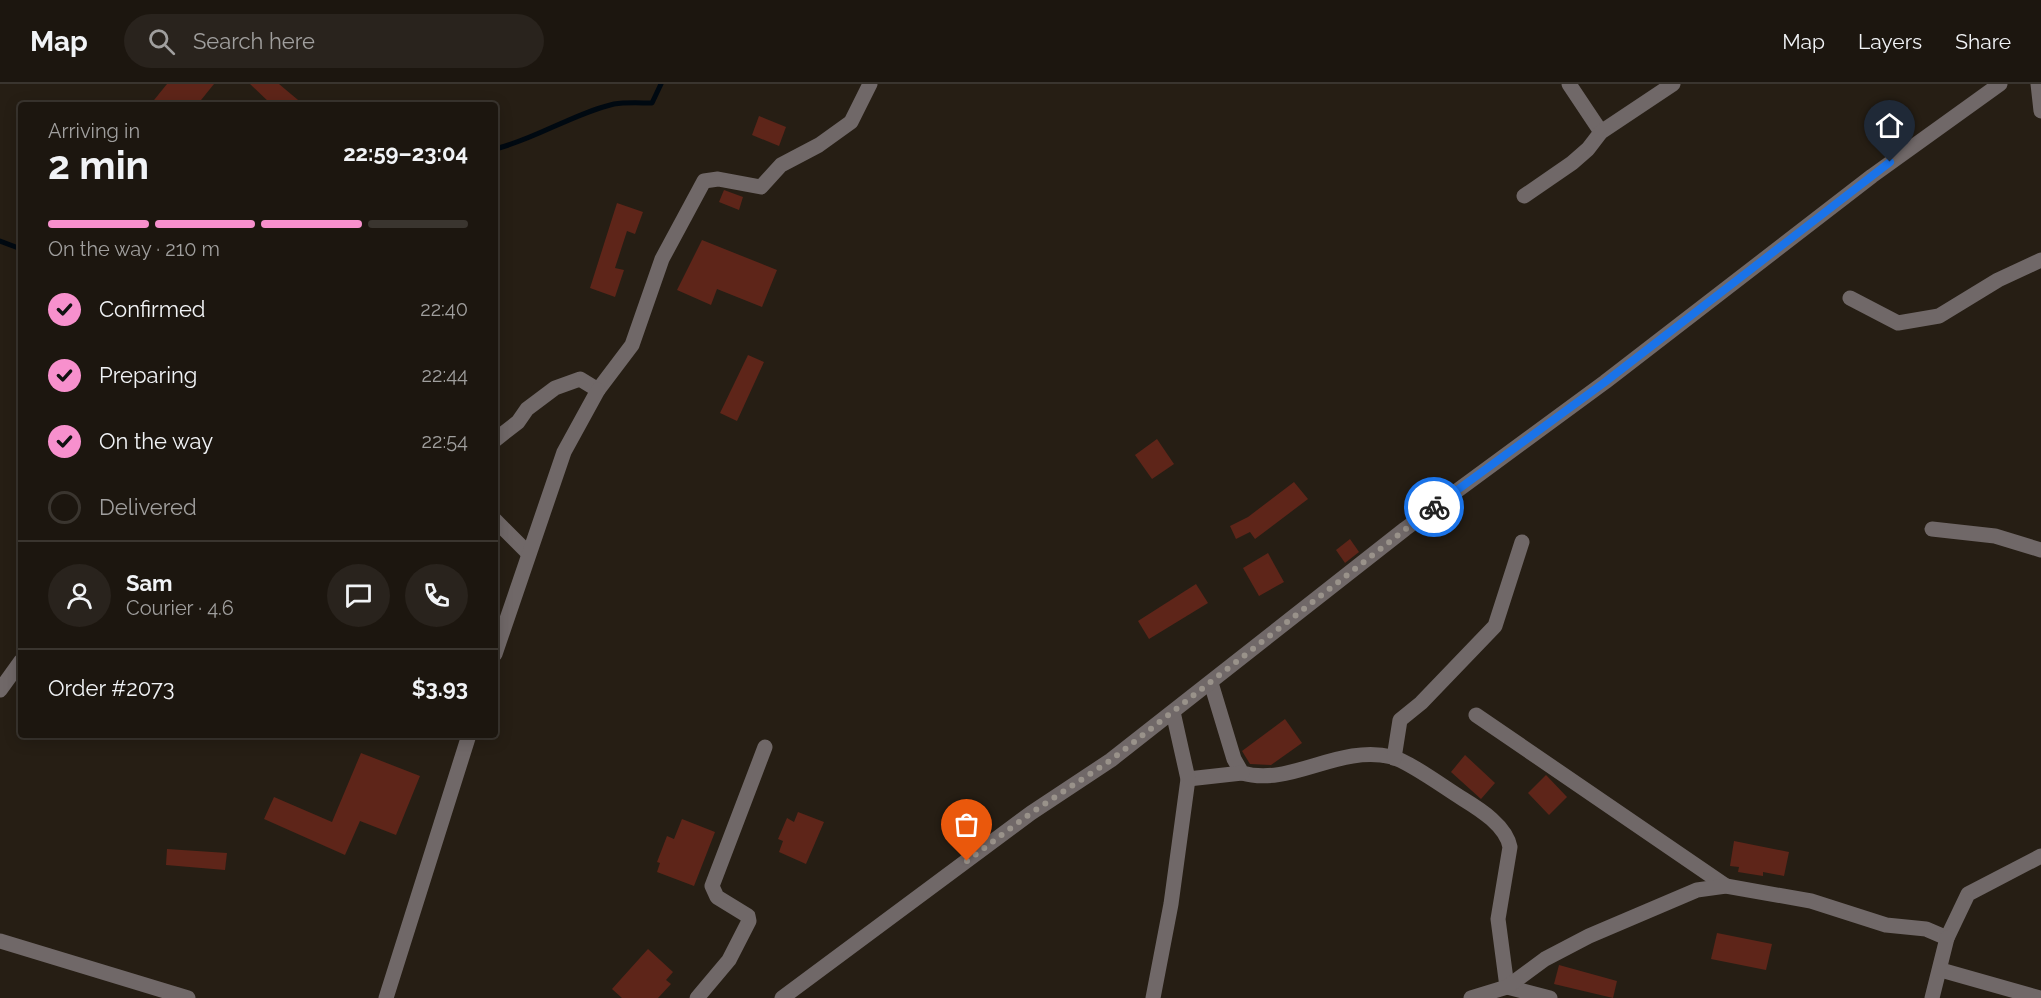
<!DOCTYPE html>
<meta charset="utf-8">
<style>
body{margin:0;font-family:Raleway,sans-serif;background:#29231d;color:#f1f3f6;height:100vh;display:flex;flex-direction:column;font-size:22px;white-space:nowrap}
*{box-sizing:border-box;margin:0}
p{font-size:20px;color:#a09f9e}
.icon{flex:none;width:33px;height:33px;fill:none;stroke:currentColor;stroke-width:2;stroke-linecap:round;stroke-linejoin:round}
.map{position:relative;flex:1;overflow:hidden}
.drawer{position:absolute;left:18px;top:18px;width:480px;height:636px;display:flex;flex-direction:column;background:#1c160f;border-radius:6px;box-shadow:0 3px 15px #0003,0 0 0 2px #3a352f}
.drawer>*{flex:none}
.pin{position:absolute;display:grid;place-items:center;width:51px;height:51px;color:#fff;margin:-62px -26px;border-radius:50% 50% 50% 0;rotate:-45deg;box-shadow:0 0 6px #0007}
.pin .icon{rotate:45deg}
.courier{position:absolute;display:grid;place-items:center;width:60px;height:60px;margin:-30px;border:4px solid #1a73e8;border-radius:50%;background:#fff;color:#222;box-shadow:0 2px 8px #0007}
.overview em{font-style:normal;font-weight:700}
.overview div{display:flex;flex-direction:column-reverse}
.overview{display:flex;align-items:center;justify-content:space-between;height:102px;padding:0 30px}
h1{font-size:39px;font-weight:700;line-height:45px}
.bar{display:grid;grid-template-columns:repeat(4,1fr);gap:9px 6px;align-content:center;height:72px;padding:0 30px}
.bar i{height:8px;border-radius:4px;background:#3a352f}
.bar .selected{background:#f790cd}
.bar p{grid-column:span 4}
.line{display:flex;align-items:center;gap:15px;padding:0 30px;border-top:2px solid #3a352f}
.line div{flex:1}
.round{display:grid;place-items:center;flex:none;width:63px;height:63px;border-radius:32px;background:#29231d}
ol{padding:0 30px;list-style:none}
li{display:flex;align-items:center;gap:18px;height:66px}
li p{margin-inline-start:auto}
li .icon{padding:6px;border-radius:50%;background:#f790cd;color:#111;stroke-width:4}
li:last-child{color:#a09f9e}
li i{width:33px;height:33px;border:3px solid #3a352f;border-radius:50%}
header{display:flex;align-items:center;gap:36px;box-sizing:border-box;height:84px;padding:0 30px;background:#1c160f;border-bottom:2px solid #3a352f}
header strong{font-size:28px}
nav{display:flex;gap:33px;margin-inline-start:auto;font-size:21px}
.search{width:420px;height:54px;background:#29231d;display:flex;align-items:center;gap:15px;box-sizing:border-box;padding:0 21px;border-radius:33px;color:#a09f9e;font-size:22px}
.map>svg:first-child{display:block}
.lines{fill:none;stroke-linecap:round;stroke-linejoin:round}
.stream{stroke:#000911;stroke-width:5}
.building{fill:#5e2519}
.minor{stroke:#706868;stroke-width:15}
.done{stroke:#99928a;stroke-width:6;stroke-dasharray:0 10.8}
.route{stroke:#1a73e8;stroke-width:8}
</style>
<header>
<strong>Map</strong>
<div class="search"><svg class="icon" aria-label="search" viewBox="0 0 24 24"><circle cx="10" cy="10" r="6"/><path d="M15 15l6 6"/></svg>Search here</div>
<nav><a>Map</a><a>Layers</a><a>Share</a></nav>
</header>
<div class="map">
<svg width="2041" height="914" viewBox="0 0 2041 914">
<rect width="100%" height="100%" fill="#261e14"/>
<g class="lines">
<g class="stream">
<path d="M495 65C536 55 572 30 614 20 626 18 640 19 652 19L661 0"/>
<path d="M0 157 21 165"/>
</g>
</g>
<g class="building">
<path d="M167 0H214L197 21H150Z"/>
<path d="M250 0H279L304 21H272Z"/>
<path d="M759 32 786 43 779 62 752 51Z"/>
<path d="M724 106 743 113 739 126 719 118Z"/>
<path d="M617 119 643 128 635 150 627 147 615 184 624 186 615 213 590 204Z"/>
<path d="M702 156 777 186 762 223 717 205 711 221 677 206Z"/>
<path d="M748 271 764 278 737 337 720 329Z"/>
<path d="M1157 355 1174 380 1152 395 1135 371Z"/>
<path d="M1294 398 1308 415 1255 455 1250 448 1236 455 1230 442 1248 433Z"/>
<path d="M1350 455 1359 468 1345 479 1336 466Z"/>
<path d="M1268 469 1284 498 1259 512 1243 484Z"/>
<path d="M1196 500 1208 519 1149 555 1138 537Z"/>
<path d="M1285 635 1302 659 1271 681 1250 680 1242 667Z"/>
<path d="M361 669 420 692 396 751 360 737 345 771 264 735 274 713 332 738Z"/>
<path d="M1465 671 1495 699 1481 715 1451 688Z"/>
<path d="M1546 691 1567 713 1549 731 1528 709Z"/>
<path d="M798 728 824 738 806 780 779 768 783 757 778 755 787 734 794 738Z"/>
<path d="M682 735 715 748 694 802 657 788 660 779 657 778 667 752 674 755Z"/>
<path d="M1734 757 1789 768 1784 792 1763 788V792L1738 788 1739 783 1730 782Z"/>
<path d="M167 765 227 769 225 786 166 781Z"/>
<path d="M1717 849 1772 860 1766 886 1711 875Z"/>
<path d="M648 865 673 888 666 896 671 900 658 914H622L612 905Z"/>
<path d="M1559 881 1617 897 1613 914 1554 900Z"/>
</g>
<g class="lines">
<g class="minor">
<path d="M1569 0 1601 48"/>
<path d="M2038 0 2041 27"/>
<path d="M1524 112 1572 79 1588 65 1601 48 1673 0"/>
<path d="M1850 214 1898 239 1939 232 1998 196 2041 176"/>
<path d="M495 356 518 338 527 325 555 304 580 295 598 306 632 261 662 175 704 97 718 95 761 103 781 81 819 61 851 38 870 0"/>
<path d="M495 436 528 469"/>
<path d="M1932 445 1995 452 2041 466"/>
<path d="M495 570 564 368 598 306"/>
<path d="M1211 599 1234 675 1242 689C1291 703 1338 660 1392 673 1410 678 1445 704 1463 715 1481 726 1506 742 1510 763L1498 835 1507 903 1550 914"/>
<path d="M0 606 21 577"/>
<path d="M1476 631 1726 802"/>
<path d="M1394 674 1400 636 1421 619 1495 542 1522 458"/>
<path d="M1188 695 1242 689"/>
<path d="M0 857 188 914"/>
<path d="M1941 886 2040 914"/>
<path d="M386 914 469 651"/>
<path d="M697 914 729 876 749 837 748 832 717 813 712 802 765 663"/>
<path d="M782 914 1031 729 1111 676 1405 445 1605 298 1872 92 2000 0"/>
<path d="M1153 914 1171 820 1188 695 1173 628"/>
<path d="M1471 914 1507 903 1545 875 1589 852 1697 806 1726 802 1811 817 1886 841 1926 845 1947 854 1968 810 2041 772"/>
<path d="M1932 914 1947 854"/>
</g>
</g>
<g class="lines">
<path class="done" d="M967 777 1031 729 1111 676 1434 423"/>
<path class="route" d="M1434 423 1605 298 1890 78"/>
</g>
</svg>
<div class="pin" style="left:967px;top:777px;background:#ea580c"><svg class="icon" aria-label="bag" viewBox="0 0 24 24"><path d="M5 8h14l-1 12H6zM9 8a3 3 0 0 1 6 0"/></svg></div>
<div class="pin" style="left:1890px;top:78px;background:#1f2937"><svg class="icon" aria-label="home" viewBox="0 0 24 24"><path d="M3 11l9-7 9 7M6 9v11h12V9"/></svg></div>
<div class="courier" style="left:1434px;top:423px"><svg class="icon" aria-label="bike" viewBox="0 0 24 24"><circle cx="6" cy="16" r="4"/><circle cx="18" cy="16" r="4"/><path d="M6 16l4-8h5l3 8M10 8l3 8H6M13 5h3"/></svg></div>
<section class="drawer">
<div class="overview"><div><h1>2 min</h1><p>Arriving in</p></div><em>22:59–23:04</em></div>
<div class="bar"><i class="selected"></i><i class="selected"></i><i class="selected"></i><i></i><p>On the way · 210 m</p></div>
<ol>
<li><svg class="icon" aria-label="check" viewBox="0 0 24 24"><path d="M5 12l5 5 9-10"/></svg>Confirmed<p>22:40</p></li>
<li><svg class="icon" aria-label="check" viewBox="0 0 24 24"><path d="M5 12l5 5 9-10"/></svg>Preparing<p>22:44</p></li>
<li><svg class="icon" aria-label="check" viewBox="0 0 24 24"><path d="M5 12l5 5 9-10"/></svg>On the way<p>22:54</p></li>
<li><i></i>Delivered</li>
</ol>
<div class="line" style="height:108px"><a class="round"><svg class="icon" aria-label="person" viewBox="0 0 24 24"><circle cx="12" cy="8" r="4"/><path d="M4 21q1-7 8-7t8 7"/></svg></a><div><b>Sam</b><p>Courier · 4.6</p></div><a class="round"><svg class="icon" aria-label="chat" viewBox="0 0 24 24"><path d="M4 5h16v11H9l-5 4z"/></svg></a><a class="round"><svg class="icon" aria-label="phone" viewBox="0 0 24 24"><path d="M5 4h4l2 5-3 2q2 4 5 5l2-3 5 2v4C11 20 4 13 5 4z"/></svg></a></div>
<div class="line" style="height:78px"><div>Order #2073</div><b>$3.93</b></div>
</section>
</div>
